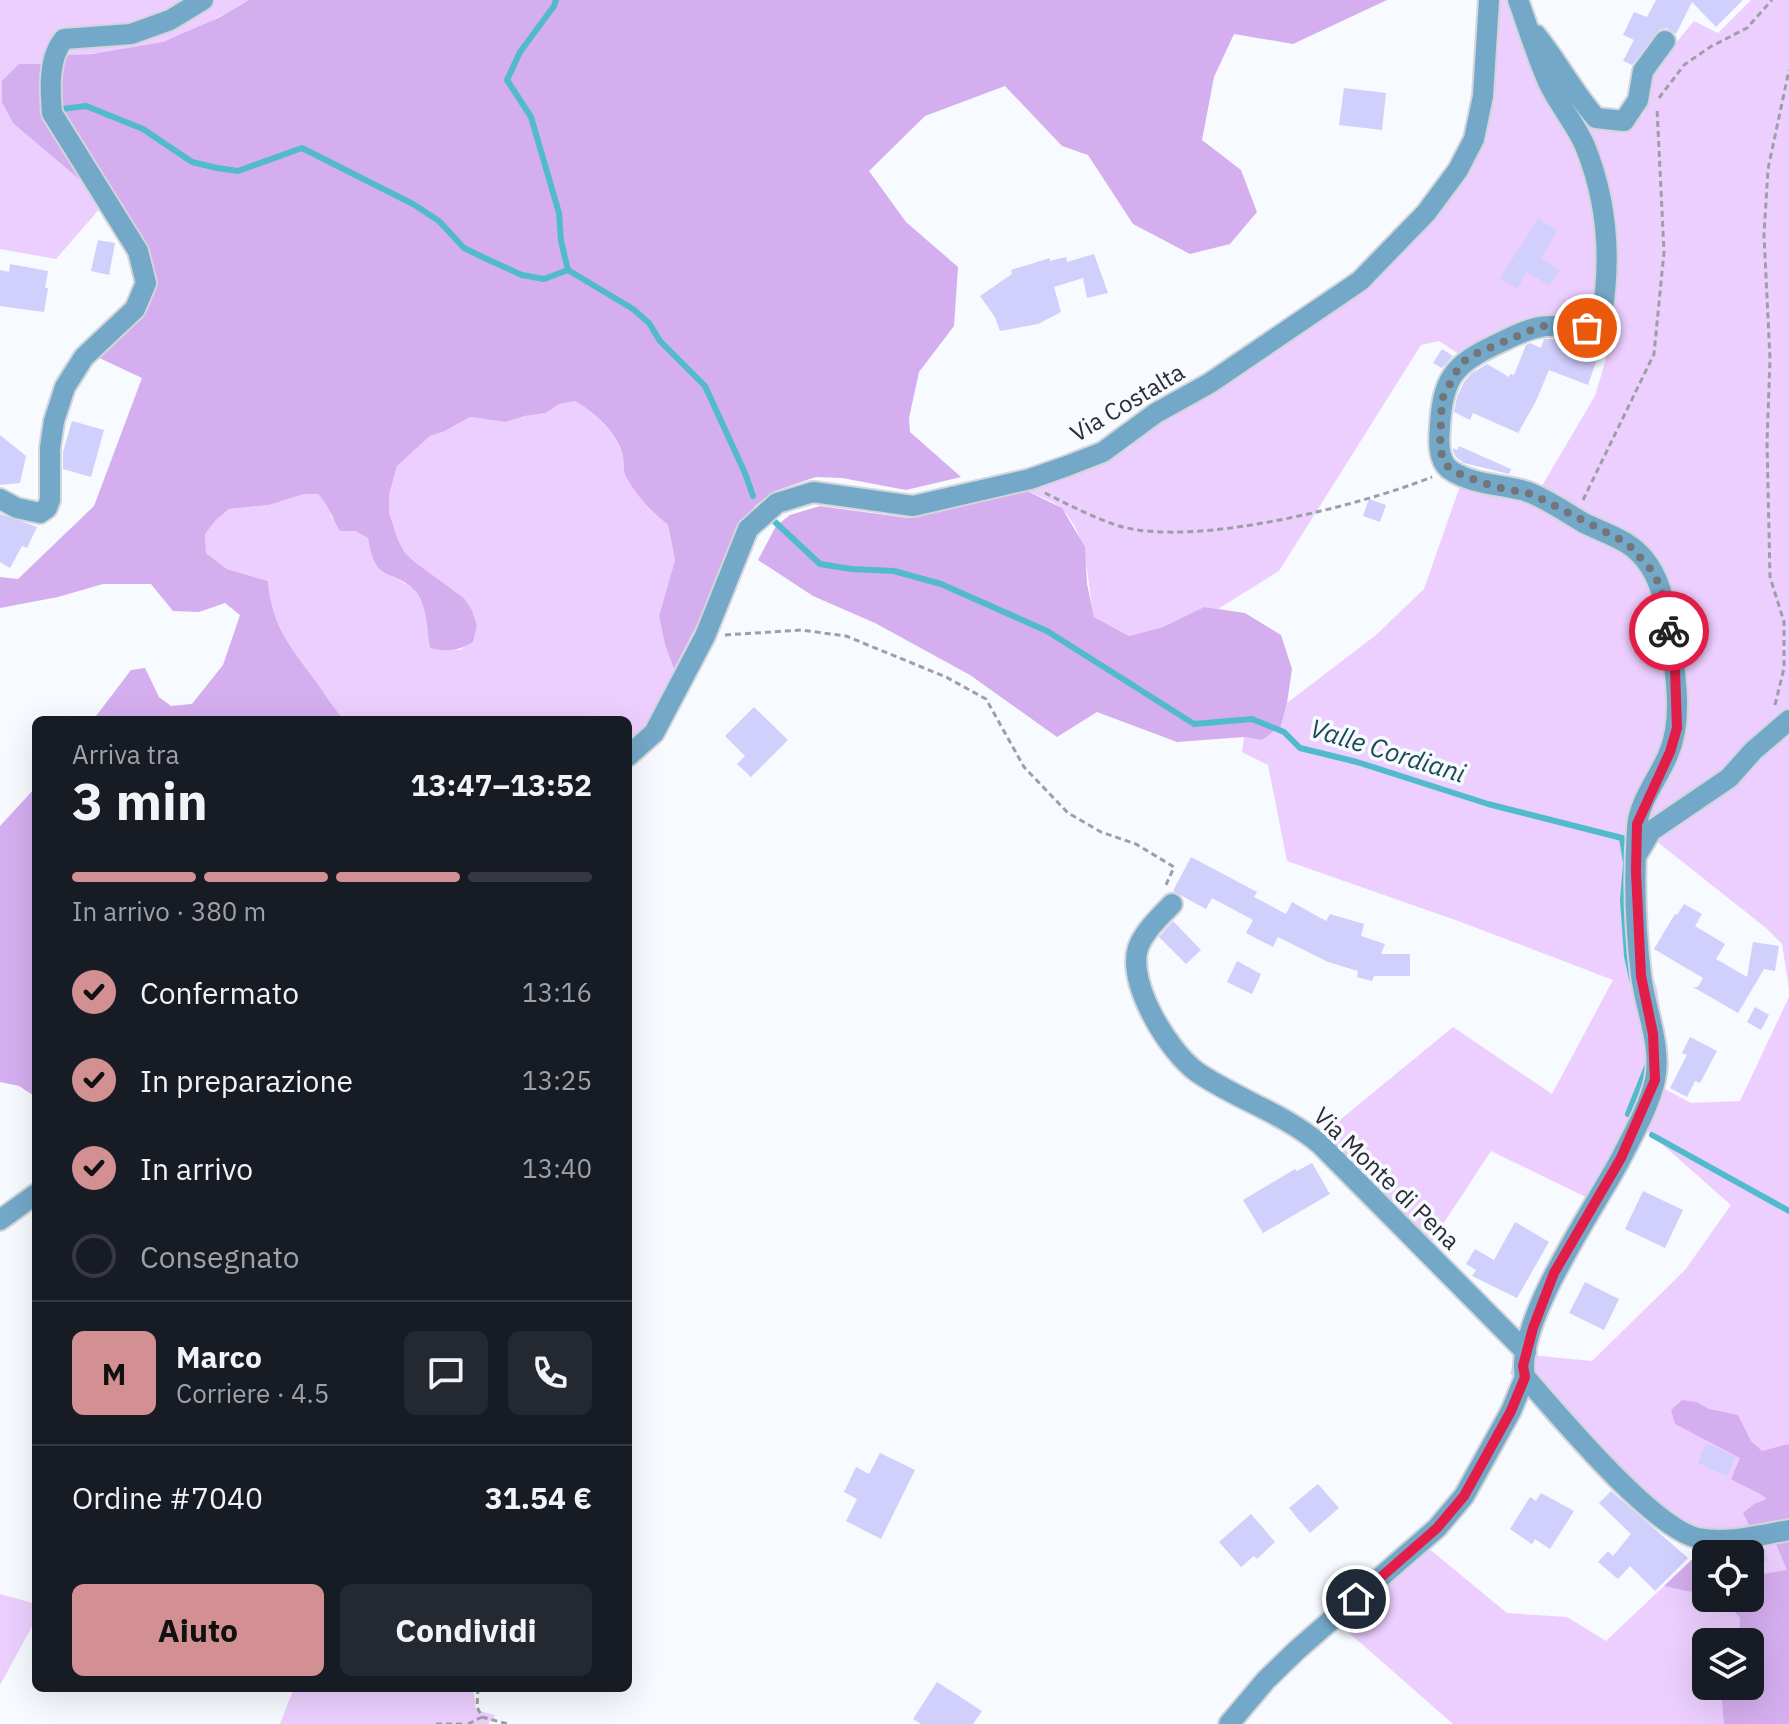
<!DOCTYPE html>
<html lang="it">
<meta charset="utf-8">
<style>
body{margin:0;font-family:"IBM Plex Sans",sans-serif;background:#242831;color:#f1f3f6;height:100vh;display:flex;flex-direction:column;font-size:30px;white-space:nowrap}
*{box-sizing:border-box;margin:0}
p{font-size:26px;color:#9ea1a6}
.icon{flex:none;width:44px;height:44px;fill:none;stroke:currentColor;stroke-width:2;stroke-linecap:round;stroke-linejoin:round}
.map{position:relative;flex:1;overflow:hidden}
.drawer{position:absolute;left:32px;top:716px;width:600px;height:976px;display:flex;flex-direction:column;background:#171b24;border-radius:12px;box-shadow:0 8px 32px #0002}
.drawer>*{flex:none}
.fabs{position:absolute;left:1692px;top:1540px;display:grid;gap:16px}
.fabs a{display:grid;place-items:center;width:72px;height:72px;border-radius:12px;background:#171b24;box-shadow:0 8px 32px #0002;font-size:40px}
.pin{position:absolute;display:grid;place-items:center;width:68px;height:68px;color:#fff;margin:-34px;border:4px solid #fff;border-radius:50%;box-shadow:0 2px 8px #0007}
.courier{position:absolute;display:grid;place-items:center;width:80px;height:80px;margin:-40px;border:6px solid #e11d48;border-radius:50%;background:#fff;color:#222;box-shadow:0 2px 10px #0007}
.head em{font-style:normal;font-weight:800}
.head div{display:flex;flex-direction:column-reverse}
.head{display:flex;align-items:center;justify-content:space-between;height:136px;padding:0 40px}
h1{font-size:52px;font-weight:800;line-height:60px}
.bar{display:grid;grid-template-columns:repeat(4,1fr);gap:12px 8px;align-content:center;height:96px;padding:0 40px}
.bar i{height:10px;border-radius:6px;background:#363941}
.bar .on{background:#d29093}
.bar p{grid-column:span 4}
.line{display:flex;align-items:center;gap:20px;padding:0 40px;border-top:2px solid #363941}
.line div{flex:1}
.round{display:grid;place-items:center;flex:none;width:84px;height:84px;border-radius:12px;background:#242831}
ol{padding:0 40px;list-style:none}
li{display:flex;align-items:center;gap:24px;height:88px}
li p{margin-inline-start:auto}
li .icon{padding:8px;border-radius:50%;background:#d29093;color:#111;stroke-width:4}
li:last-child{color:#9ea1a6}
li i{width:44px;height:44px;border:4px solid #363941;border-radius:50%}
.button{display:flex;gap:16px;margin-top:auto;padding:16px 40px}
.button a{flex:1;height:92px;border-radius:12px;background:#d29093;color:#111;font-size:32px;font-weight:800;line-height:92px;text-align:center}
.button a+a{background:#242831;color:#f1f3f6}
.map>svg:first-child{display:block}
.green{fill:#eccfff;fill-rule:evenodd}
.forest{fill:#d5aeef}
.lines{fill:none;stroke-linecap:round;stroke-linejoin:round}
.stream{stroke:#51bacd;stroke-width:6}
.building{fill:#d1cffb}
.minor-casing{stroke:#d2d5d9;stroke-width:24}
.path{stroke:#9d9fa4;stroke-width:3;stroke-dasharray:6 4;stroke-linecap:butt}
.minor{stroke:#74a8c8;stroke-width:20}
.done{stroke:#727579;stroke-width:8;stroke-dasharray:0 14.4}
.route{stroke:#e11d48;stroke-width:10}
.labels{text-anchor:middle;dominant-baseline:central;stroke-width:7;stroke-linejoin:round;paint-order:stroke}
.street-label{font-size:24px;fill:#2b2d32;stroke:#f7fafe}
.water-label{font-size:26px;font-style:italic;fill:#1b4952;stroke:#f7fafe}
</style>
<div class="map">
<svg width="1789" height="1724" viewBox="0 0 1789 1724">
<rect width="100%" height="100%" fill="#f7fafe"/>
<g class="green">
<path d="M0 0H249C222 15 194 32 164 42 135 51 95 54 64 55L109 198 56 259 0 249Z"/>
<path d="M1486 0H1514L1576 123 1624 130 1643 115 1652 72 1694 21 1718 33 1751 0H1789V989L1782 944 1766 928 1655 840 1644 862 1647 959 1657 989 1669 1068 1661 1087 1691 1103 1740 1101 1789 997V1724H1453L1339 1624 1427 1547 1507 1613 1567 1617 1606 1641 1700 1552 1674 1535 1531 1401 1510 1387 1514 1376 1510 1374 1512 1367H1516L1519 1354 1592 1361 1685 1270 1731 1205 1638 1123 1598 1203 1491 1151 1430 1244 1318 1138 1453 1027 1552 1094 1613 980 1461 922 1287 861 1268 765 1242 752 1244 737 1262 740 1281 726 1287 703 1376 635 1424 589 1460 486 1493 491 1533 501 1595 396 1606 359 1598 314 1592 320 1462 356 1439 341 1421 345 1279 571 1218 609 1204 607 1163 627 1129 636 1094 617C1086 580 1090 539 1063 510 1055 501 1036 495 1025 490L1105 460 1130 448 1161 408 1377 267 1470 160ZM1706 1554H1750V1598H1706ZM1706 1642H1750V1686H1706Z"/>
<path d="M575 401C594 412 614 431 622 452 625 460 622 469 626 477 637 497 651 511 668 525L675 560 659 616 665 645 674 669 663 735 628 769V720H344C334 708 326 696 317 683 291 647 272 628 268 581L227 569 206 553 205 534 216 520 229 509 269 505 304 494H318L328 504 332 518 368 538C374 583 406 573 420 598 426 609 428 635 430 648L460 650 473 641 477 626 472 610 464 598 416 563 405 553 398 540 389 512V495L397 466 430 436 445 431 470 417 506 422 525 416 546 413 559 404Z"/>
<path d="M0 1594 36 1604V1619L0 1685Z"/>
<path d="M294 1688H473L476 1710 495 1715 488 1724H280Z"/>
</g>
<g class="forest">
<path d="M249 0H1387L1293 44 1234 34 1214 77 1202 140 1241 170 1257 212 1230 244 1190 254 1133 224 1088 155 1062 146 1005 86 925 116 869 171 906 222 958 267 954 326 919 372 909 418 910 432 961 477 906 490 842 478 816 477 775 491 755 506 743 524 700 619 674 669 665 645 659 616 675 560 668 525C651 511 637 497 626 477 622 469 625 460 622 452 615 431 594 412 575 401L559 404 546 413 525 416 506 422 470 417 445 431 430 436 397 466 389 495V512L398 540 405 553 416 563 464 598 472 610 477 626 473 642C458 651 448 652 430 648 427 632 427 605 416 592 394 567 375 586 368 538L355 531H340C332 518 329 505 318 494H304L269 505 229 509 216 520 205 534 206 553 227 569 268 581C272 628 291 647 317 683 326 696 334 708 344 720H93L131 670 145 668 159 697 171 706 192 704 223 665 240 615 225 603 199 612 173 611 151 584H103L58 597 0 608V577L18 579 94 506 142 378 93 355 154 283 85 184 13 123 2 102V81L19 64H44L64 55 92 54 163 42 218 18Z"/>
<path d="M1025 490 1062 508 1085 547 1087 584 1094 617 1129 636 1163 627 1204 607 1245 613 1281 635 1292 669 1287 703 1281 726 1262 740 1244 737 1177 742 1097 712 1057 737 970 675 875 623 813 596 758 560 776 526 790 515 820 506 908 518Z"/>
<path d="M36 787V1097L19 1086 0 1082V826Z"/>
<path d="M1682 1400 1697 1402 1709 1409 1738 1415 1751 1441 1762 1451 1789 1444V1724H1724L1722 1700 1724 1686H1750V1642H1739L1740 1618 1727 1603 1718 1598H1750V1576L1787 1570 1767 1523 1750 1527 1743 1513 1754 1504 1767 1499C1755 1489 1743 1487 1731 1479L1740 1458 1675 1424 1671 1410Z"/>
<path d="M1701 1551 1706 1556V1595L1664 1586Z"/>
</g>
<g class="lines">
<g class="stream">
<path d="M556 0 554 6 520 52 507 80 531 117 559 213 561 241 568 270"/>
<path d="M62 109 86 106 143 129 192 162 217 168 238 171 302 148 413 204 439 221 464 248 491 261 522 275 544 279 568 270 633 309 649 323 660 341 705 386 745 473 753 496"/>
<path d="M774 521 820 564 851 569 894 571 941 584 1047 631 1194 724 1252 719 1284 732 1300 748 1357 762 1488 804 1622 838 1626 863 1623 900 1627 956 1632 979"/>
<path d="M1628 1114 1648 1064"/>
<path d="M1652 1135 1789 1211"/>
</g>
</g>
<g class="building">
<path d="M1656 0H1743L1716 27 1692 2 1676 34 1667 28 1659 30 1632 65 1623 61 1634 40 1623 35 1634 12 1647 17Z"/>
<path d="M1344 88 1386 93 1382 130 1339 125Z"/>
<path d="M1538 219 1557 231 1541 258 1560 270 1550 286 1527 272 1517 289 1500 278Z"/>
<path d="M98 240 115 243 109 275 91 271Z"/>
<path d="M1094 254 1108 293 1087 298 1083 278 1054 287 1061 312 1038 324 1000 331 995 317 980 296 1012 274 1011 270 1050 258V261L1066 257 1067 262Z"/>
<path d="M10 264 48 271 45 288H48L44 312 0 306V270L9 272Z"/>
<path d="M1544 339H1556L1594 352 1592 357 1597 359 1588 385 1549 370 1536 401 1518 433 1473 413 1470 420 1454 412 1457 397 1464 382 1472 373 1487 364 1509 377 1510 374 1514 375 1526 345 1530 343 1541 348Z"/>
<path d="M1442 349 1453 356 1442 368 1433 363Z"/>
<path d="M72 421 104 430 91 477 63 469V452Z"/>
<path d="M0 435 26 456 20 483 0 485Z"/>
<path d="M1459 446 1511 469 1509 474 1464 463 1456 457 1453 451V448L1457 450Z"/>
<path d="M1369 499 1386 505 1380 522 1363 516Z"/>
<path d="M0 514 37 527 27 548 22 546 10 568 0 562Z"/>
<path d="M754 707 788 740 751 777 737 764 745 756 725 736Z"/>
<path d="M1191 857 1257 892 1254 897 1286 914 1292 902 1326 921 1330 914 1364 924 1361 936 1385 944 1381 954H1410V976H1374L1372 981 1357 977 1358 971 1328 962 1278 937 1273 947 1246 933 1253 920 1212 898 1206 909 1173 891Z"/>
<path d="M1684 904 1702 914 1695 926 1725 944 1716 959 1747 977 1753 942 1779 946 1775 971 1764 969 1738 1013 1693 987H1698L1703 978 1654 949 1675 914 1677 915Z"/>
<path d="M1173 921 1201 950 1186 964 1159 937Z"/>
<path d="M1237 961 1261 974 1252 994 1227 982Z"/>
<path d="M1755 1007 1769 1015 1761 1030 1747 1022Z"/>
<path d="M1690 1037 1717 1051 1700 1083 1695 1081 1687 1097 1670 1088 1687 1055 1682 1053Z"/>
<path d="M1312 1163 1330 1194 1263 1233 1243 1200 1295 1169 1297 1171Z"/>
<path d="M1643 1191 1683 1210 1665 1248 1625 1229Z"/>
<path d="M1515 1222 1549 1242 1517 1298 1472 1276 1476 1270 1466 1264 1475 1249 1494 1260Z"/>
<path d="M1585 1282 1619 1299 1604 1330 1569 1313Z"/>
<path d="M1706 1443 1736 1457 1727 1476 1698 1463Z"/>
<path d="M880 1453 915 1470 881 1539 846 1521 857 1499 844 1492 856 1467 869 1474Z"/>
<path d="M1318 1484 1339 1508 1310 1533 1289 1508Z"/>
<path d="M1611 1491 1688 1558 1655 1591 1630 1566 1618 1579 1598 1562 1608 1551 1613 1556 1631 1534 1599 1503Z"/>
<path d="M1541 1493 1574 1511 1550 1549 1535 1539 1532 1544 1510 1529 1530 1497 1536 1501Z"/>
<path d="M1251 1514 1275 1542 1257 1559 1254 1556 1241 1567 1219 1542Z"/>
<path d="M1765 1548 1768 1561 1753 1565 1750 1550Z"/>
<path d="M937 1682 982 1711 973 1724H921L913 1719Z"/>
</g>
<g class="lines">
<defs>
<g id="minor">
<path d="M1518 0C1528 27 1536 55 1548 82 1558 104 1575 123 1585 146 1604 193 1610 242 1605 292 1603 307 1603 322 1587 328 1572 327 1554 324 1540 327 1527 329 1514 336 1503 341 1458 362 1443 373 1440 425 1439 438 1437 459 1449 469 1471 485 1501 484 1525 491 1546 498 1565 512 1584 523 1598 530 1613 535 1626 543 1661 564 1666 607 1671 643 1676 678 1683 721 1668 755 1659 777 1638 803 1637 828 1634 876 1635 927 1641 975 1645 1009 1662 1045 1655 1080 1649 1107 1632 1136 1620 1160 1594 1209 1514 1323 1525 1377"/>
<path d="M1536 35C1558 62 1573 92 1596 118L1624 121 1638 100 1643 71 1665 41"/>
<path d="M0 499 17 508 40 513 47 508 50 500V448L54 421 65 387 84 357 135 309 146 283 138 251 52 113C50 89 48 58 64 39L131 34 170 20 203 0"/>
<path d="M628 756 654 733 705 636 748 529 777 503 813 492 913 506 1030 479 1067 466 1103 452 1156 413 1210 383 1360 281 1426 213 1458 170 1474 139 1483 96 1489 0"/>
<path d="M1638 853 1651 831 1729 778 1753 751 1789 720"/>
<path d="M1172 904C1160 917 1144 931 1138 948 1127 984 1169 1052 1197 1072 1236 1099 1283 1113 1320 1144L1526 1352"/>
<path d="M0 1220 36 1194"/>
<path d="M1525 1377C1558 1414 1653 1529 1698 1538 1727 1544 1760 1535 1789 1530"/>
<path d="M1229 1724 1266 1680 1297 1650 1437 1528 1464 1496 1511 1411 1525 1377"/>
</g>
</defs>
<use href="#minor" class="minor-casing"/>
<g class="path">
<path d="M1659 98 1684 65 1710 47 1747 28 1772 0"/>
<path d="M1045 493C1069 505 1094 518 1119 526 1194 548 1359 506 1432 477"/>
<path d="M1583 500 1654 354 1664 252 1657 108"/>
<path d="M725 635 801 630 846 636 946 677 986 699 1024 767 1068 813 1101 832 1136 844 1174 867 1166 885"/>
<path d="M1775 705 1784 668V622L1770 577 1767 442 1770 359 1764 235 1768 169 1789 70"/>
<path d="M478 1688 477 1707 482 1717 508 1724"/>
<path d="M436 1724H465"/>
<path d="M468 1724 482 1717"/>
</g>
<use href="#minor" class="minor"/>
</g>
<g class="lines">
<path class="done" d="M1587 328 1541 326 1475 354 1461 363 1442 399 1440 446 1443 461 1450 469 1462 475 1495 487 1532 494 1627 543 1654 573 1663 595 1669 631"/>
<path class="route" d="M1356 1599 1437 1528 1464 1496 1511 1411 1525 1377 1523 1366 1533 1328 1554 1273 1621 1158 1655 1080 1653 1034 1641 976 1636 871 1637 824 1670 752 1677 728 1675 669 1669 631"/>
</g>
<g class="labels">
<g class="street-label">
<text transform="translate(1127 402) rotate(-31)">Via Costalta</text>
<text transform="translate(1387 1178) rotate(44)">Via Monte di Pena</text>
</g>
<g class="water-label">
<text transform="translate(1388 750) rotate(17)">Valle Cordiani</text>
</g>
</g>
</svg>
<div class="fabs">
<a><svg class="icon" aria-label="locate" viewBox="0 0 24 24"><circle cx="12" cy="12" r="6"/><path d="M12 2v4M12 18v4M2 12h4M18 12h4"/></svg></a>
<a><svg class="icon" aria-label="layers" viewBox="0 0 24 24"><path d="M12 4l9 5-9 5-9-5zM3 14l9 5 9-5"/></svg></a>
</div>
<div class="pin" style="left:1587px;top:328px;background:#ea580c"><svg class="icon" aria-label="bag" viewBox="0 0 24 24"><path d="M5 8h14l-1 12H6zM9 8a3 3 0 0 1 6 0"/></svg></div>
<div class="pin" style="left:1356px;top:1599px;background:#1f2937"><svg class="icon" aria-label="home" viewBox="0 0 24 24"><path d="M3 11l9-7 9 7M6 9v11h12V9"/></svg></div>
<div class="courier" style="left:1669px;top:631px"><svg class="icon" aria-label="bike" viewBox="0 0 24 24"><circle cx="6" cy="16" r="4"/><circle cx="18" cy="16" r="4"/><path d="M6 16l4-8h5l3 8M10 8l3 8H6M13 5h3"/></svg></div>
<section class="drawer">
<div class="head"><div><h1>3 min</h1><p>Arriva tra</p></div><em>13:47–13:52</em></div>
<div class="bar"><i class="on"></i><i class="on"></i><i class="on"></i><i></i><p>In arrivo · 380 m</p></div>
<ol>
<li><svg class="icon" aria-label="check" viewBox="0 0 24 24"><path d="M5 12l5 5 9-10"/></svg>Confermato<p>13:16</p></li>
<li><svg class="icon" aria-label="check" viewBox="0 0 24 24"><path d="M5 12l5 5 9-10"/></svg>In preparazione<p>13:25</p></li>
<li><svg class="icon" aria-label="check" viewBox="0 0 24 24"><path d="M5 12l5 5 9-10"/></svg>In arrivo<p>13:40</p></li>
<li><i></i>Consegnato</li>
</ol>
<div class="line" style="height:144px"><b class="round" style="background:#d29093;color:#111">M</b><div><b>Marco</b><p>Corriere · 4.5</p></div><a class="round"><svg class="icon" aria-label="chat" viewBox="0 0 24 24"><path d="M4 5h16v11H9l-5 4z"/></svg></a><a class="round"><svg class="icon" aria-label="phone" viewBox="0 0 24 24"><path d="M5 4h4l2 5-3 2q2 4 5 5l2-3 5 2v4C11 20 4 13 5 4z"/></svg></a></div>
<div class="line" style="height:104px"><div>Ordine #7040</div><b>31.54 €</b></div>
<div class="button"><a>Aiuto</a><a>Condividi</a></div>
</section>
</div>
